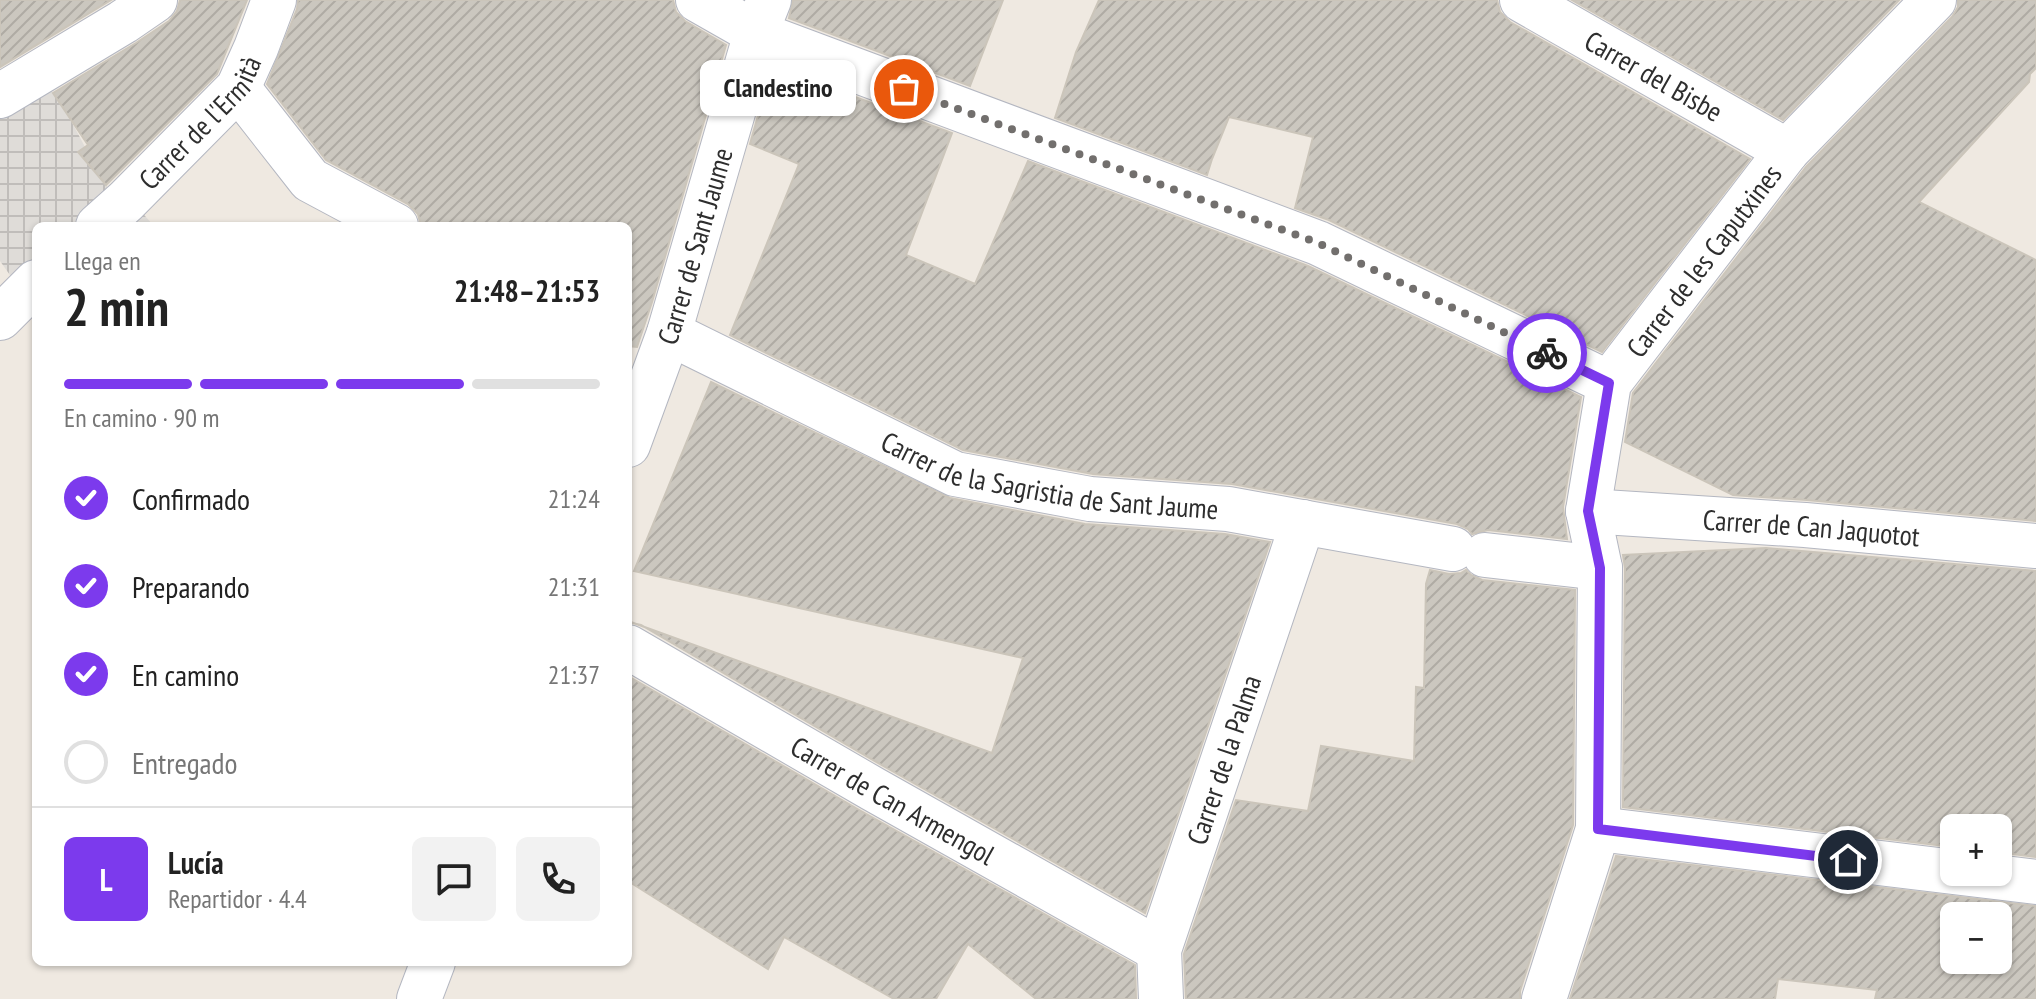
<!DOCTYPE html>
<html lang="es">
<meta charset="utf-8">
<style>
body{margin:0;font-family:"PT Sans Narrow",sans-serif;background:#f2f2f2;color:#222;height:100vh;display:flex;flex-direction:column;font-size:30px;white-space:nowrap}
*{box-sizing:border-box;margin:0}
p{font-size:26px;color:#767676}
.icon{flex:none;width:44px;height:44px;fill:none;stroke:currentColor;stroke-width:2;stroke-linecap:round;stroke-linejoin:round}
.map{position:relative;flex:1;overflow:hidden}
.side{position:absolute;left:32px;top:222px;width:600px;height:744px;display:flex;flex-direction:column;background:#fff;border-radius:12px;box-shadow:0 2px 6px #0004}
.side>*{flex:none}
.fabs{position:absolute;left:1940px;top:814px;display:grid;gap:16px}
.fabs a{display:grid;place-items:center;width:72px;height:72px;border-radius:12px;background:#fff;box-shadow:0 2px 6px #0004;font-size:40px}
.pin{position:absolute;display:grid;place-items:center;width:68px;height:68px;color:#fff;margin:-34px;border:4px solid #fff;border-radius:50%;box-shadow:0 2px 8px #0007}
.courier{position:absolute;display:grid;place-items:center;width:80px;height:80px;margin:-40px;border:6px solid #7c3aed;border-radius:50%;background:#fff;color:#222;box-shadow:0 2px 10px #0007}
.bubble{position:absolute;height:56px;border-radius:12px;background:#fff;box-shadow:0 2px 6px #0004;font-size:26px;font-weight:800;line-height:56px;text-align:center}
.headline em{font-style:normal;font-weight:800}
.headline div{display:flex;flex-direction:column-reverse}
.headline{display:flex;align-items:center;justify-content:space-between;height:136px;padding:0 32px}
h1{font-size:52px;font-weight:800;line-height:60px}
.bar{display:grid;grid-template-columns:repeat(4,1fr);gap:12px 8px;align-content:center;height:96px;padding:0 32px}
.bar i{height:10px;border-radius:6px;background:#e0e0e0}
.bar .on{background:#7c3aed}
.bar p{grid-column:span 4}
.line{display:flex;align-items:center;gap:20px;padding:0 32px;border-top:2px solid #e0e0e0}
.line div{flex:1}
.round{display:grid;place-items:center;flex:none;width:84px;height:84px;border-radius:12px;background:#f2f2f2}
ol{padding:0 32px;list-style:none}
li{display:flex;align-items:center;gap:24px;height:88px}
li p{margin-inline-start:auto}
li .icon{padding:8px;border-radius:50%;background:#7c3aed;color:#fff;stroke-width:4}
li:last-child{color:#767676}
li i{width:44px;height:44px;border:4px solid #e0e0e0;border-radius:50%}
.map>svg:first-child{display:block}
.plaza{fill:url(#plaza-grid)}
.building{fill:url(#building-hatch);stroke:#cbc5ba;stroke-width:2;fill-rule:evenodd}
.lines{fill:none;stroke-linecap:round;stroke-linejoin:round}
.minor-casing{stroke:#b4b7c1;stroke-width:46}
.minor{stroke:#fff;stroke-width:44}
.done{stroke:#726f6d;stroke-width:8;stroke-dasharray:0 14.4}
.route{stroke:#7c3aed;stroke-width:10}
.labels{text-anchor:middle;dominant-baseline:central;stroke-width:6;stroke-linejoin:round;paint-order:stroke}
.street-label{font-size:28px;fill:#2e2e2e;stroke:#fff}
</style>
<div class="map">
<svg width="2036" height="999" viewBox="0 0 2036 999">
<defs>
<pattern id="plaza-grid" width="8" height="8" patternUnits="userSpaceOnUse" patternTransform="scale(2)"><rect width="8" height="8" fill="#dfdcd8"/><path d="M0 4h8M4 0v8" fill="none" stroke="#c0bdba"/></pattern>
<pattern id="building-hatch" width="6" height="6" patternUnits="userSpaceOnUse" patternTransform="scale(2)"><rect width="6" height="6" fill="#cbc7bf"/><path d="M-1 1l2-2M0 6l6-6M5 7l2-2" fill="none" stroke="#afaba4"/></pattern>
</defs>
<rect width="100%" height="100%" fill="#efe9e1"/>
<path class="plaza" d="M47 84 68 115 85 147 78 153 111 191 137 207 154 226H36V312L0 261V114Z"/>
<g class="building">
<path d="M0 0H111L0 67Z"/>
<path d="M180 0H247L217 74 106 185 78 152 88 145 53 93 136 43 169 21 177 11Z"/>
<path d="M298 0H673L676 12 685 21 726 45 652 302 637 347 628 346V226H421L418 214 408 204 326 160 267 84 297 9Z"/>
<path d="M793 0H1003L970 86 789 18Z"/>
<path d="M1099 0H1497L1500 12 1510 22 1750 159 1602 352 1329 220 1295 208 1313 137 1229 117 1212 159 1207 175 1055 118 1076 52Z"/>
<path d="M1572 0H1899L1783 120Z"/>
<path d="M1958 0H2036V68L2030 74 2029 82 1919 202 2036 260V521L1807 500 1733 495 1625 442 1633 393 1806 167 1952 17 1958 7Z"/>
<path d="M772 66 952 133 906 255 975 284 1028 161 1308 266 1581 397 1563 507 1567 539 1488 530 1472 534 1468 529 1457 524 1232 484 1093 474 963 450 730 335 799 164 750 144Z"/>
<path d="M711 382 950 498 1085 524 1225 534 1270 542 1145 913 885 767 641 625 628 622V621L992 753 1023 658 634 571Z"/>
<path d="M1766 548 2036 571V857L1998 852V828H1954V847L1623 807 1625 568 1623 555Z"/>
<path d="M1430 570 1449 574 1461 573 1466 570 1471 575 1482 580 1575 590 1573 825 1520 991V999H1186L1184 954 1236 800 1308 811 1321 746 1414 761 1416 687 1424 688 1426 584Z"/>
<path d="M628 676 861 811 1135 965 1136 999H1036L968 944 936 999H894L784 937 768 969 628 881Z"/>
<path d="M1616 856 2036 906V999H1875L1877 990 1778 979 1775 999H1570ZM1954 916H1998V960H1954Z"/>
</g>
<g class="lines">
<defs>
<g id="minor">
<path d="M698 0 756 33 1318 243 1609 383"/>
<path id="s1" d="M1522 0 1787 151"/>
<path d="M238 88 310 180 396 226"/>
<path d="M0 96 123 22 155 0"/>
<path id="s2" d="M98 226 126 201 238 88 256 48 274 0"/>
<path d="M0 318 36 282"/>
<path id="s3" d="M669 333 955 474 1090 499 1228 509 1453 549"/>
<path id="s4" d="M628 445 669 333 756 33 769 0"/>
<path id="s5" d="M1588 511 1805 525 2036 546"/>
<path d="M1485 555 1600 568"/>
<path id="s6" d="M628 647 873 789 1159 950"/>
<path d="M1598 829 2036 882"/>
<path d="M419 999 433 962"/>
<path id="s7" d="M1161 999 1159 950 1303 522"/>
<path id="s8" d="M1544 999 1598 829 1600 568 1588 511 1609 383 1787 151 1934 0"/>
</g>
</defs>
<use href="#minor" class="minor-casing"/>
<use href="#minor" class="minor"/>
</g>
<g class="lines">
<path class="done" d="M904 89 1318 243 1547 353"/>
<path class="route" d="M1547 353 1609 383 1588 511 1600 568 1598 829 1848 860"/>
</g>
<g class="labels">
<g class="street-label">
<text stroke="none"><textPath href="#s1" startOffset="152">Carrer del Bisbe</textPath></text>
<text stroke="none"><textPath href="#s2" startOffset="146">Carrer de l'Ermità</textPath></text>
<text stroke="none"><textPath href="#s4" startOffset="210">Carrer de Sant Jaume</textPath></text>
<text stroke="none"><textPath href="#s8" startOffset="782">Carrer de les Caputxines</textPath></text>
<text stroke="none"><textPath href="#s3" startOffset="412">Carrer de la Sagristia de Sant Jaume</textPath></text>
<text stroke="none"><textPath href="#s5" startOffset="224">Carrer de Can Jaquotot</textPath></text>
<text stroke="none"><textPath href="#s7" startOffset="250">Carrer de la Palma</textPath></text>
<text stroke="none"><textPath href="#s6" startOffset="306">Carrer de Can Armengol</textPath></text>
</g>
</g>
</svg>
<div class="fabs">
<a>+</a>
<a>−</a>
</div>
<div class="pin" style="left:904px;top:89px;background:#ea580c"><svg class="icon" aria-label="bag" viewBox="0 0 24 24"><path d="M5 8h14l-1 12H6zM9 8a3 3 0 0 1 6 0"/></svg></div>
<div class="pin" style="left:1848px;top:860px;background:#1f2937"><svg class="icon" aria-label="home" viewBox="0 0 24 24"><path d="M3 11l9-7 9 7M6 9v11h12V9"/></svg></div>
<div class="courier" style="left:1547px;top:353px"><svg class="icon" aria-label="bike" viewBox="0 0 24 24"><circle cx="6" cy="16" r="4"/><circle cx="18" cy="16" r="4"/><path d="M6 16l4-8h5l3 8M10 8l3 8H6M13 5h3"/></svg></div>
<div class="bubble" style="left:700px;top:60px;width:156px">Clandestino</div>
<section class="side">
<div class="headline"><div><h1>2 min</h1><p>Llega en</p></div><em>21:48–21:53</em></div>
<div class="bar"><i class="on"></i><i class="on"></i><i class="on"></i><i></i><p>En camino · 90 m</p></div>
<ol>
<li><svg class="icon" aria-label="check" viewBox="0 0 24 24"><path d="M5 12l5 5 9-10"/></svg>Confirmado<p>21:24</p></li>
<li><svg class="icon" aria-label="check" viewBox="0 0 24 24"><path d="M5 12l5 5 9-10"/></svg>Preparando<p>21:31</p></li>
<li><svg class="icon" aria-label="check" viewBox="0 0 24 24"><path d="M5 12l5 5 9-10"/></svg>En camino<p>21:37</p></li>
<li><i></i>Entregado</li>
</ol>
<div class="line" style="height:144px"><b class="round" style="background:#7c3aed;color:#fff">L</b><div><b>Lucía</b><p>Repartidor · 4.4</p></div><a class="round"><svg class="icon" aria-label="chat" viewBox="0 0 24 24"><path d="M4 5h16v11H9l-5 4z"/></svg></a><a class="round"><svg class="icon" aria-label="phone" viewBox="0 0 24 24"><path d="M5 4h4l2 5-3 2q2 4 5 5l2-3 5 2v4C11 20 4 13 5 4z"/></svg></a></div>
</section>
</div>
